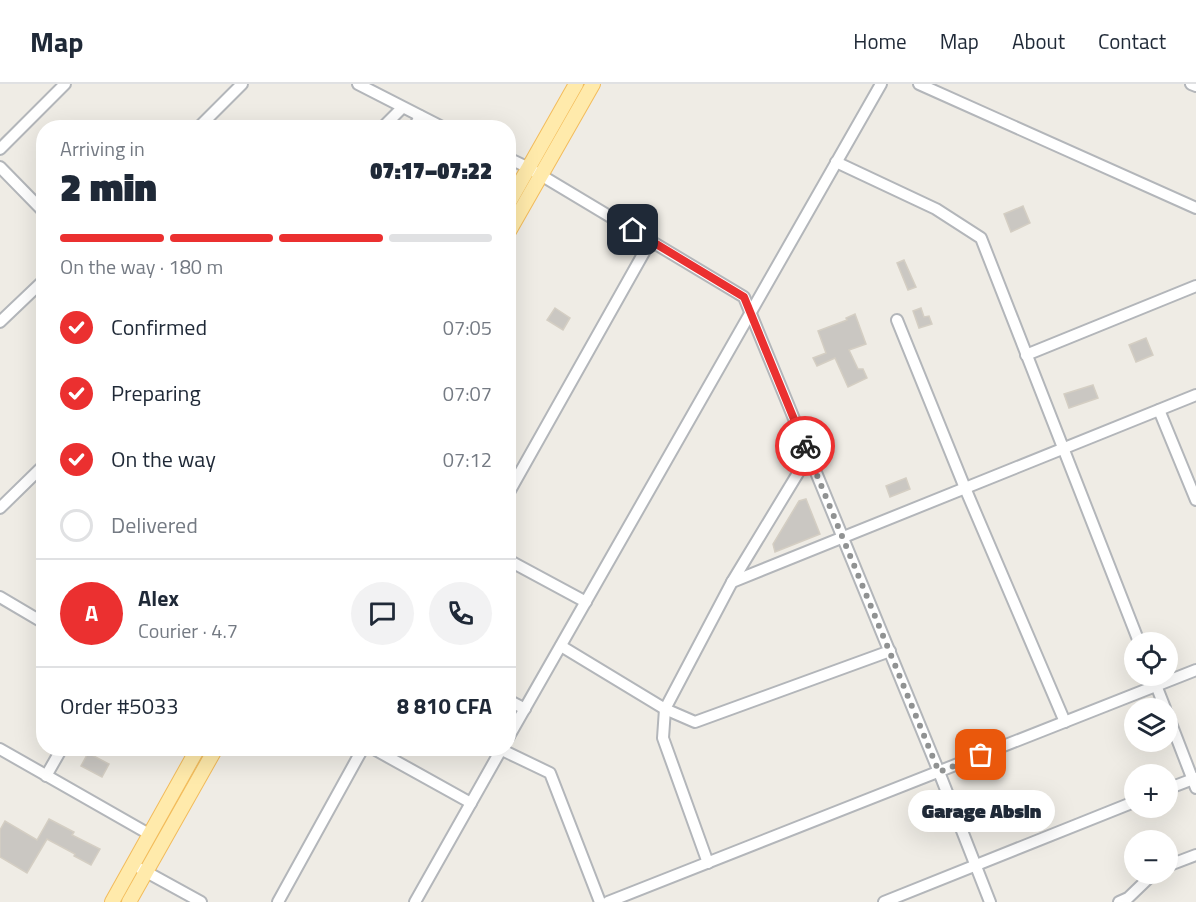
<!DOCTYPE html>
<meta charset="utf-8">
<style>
body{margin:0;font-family:"Titillium Web",sans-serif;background:#f2f2f3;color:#1f2937;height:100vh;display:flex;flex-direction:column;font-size:22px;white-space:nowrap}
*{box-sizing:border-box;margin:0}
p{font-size:20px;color:#747a83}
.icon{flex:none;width:33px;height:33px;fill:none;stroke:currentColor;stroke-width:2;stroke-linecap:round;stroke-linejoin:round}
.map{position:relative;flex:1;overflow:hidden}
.side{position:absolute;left:36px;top:36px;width:480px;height:636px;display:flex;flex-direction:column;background:#fff;border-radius:24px;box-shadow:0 6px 24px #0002}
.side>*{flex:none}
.controls{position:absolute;left:1124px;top:548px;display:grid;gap:12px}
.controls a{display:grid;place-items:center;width:54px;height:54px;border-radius:50%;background:#fff;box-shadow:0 6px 24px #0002;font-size:30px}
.pin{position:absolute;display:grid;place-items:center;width:51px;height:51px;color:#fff;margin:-26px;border-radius:12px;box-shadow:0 3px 9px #0006}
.courier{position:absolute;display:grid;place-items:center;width:60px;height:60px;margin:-30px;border:4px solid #eb3030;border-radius:50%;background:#fff;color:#222;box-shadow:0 2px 8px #0007}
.bubble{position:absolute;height:42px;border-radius:21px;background:#fff;box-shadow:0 6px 24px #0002;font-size:20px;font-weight:800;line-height:42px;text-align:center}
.headline em{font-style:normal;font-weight:800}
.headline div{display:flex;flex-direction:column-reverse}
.headline{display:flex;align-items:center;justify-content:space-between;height:102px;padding:0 24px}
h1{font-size:39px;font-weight:800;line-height:45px}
.bar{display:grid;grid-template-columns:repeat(4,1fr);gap:9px 6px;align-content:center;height:72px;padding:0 24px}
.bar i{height:8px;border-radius:4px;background:#e0e1e3}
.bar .selected{background:#eb3030}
.bar p{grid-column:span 4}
.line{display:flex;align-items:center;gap:15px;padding:0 24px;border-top:2px solid #e0e1e3}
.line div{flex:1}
.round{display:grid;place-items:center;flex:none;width:63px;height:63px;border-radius:32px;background:#f2f2f3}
ol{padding:0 24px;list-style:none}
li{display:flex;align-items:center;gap:18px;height:66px}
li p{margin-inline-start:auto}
li .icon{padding:6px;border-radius:50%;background:#eb3030;color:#fff;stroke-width:4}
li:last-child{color:#747a83}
li i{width:33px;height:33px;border:3px solid #e0e1e3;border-radius:50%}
header{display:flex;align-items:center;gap:36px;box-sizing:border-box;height:84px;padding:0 30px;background:#fff;border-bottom:2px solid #e0e1e3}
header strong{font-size:28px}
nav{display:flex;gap:33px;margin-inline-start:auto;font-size:21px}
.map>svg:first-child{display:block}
.building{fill:#cac7c2;stroke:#d4cec3;stroke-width:1.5}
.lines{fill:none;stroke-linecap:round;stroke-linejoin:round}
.minor-casing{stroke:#b3b6ba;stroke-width:14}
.major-casing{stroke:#f3bc5b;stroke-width:16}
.minor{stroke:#fff;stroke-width:10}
.major{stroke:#ffeaab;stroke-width:14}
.done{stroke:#909292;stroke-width:6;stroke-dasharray:0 10.8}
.route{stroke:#eb3030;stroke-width:8}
</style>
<header>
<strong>Map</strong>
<nav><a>Home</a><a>Map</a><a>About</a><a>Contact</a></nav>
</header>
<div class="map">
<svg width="1196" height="818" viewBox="0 0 1196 818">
<rect width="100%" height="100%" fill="#efece5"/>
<g class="building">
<path d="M1023 122 1030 139 1011 148 1004 130Z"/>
<path d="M904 176 916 203 908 206 897 179Z"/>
<path d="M555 224 570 234 563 246 547 236Z"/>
<path d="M921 224 924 233 929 232 932 240 919 244 913 227Z"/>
<path d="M855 230 866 260 849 266 858 285H863L867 294 848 303 835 274 817 282 813 274 826 269 818 247 847 236 846 234Z"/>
<path d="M1146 254 1153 271 1136 278 1129 261Z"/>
<path d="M1093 301 1098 314 1069 324 1064 310Z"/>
<path d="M906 394 910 405 890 413 886 402Z"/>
<path d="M806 415 820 450 775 468 773 460 799 417Z"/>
<path d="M88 669 109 680 102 693 81 682Z"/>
<path d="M49 735 74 748 72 751 100 765 91 781 74 772 75 770 47 755 27 789 0 773V746L5 737 37 756Z"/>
</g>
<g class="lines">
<defs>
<g id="minor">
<path d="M358 0 444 44"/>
<path d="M919 0 1196 124"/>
<path d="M1191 0 1196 2"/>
<path d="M198 44 242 0"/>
<path d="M382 44 402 24"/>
<path d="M414 44 420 32"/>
<path d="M0 65 65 0"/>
<path d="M508 74 529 84 744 213 939 688 990 818"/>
<path d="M836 78 936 125 981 154 1139 558"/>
<path d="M0 83 44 128"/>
<path d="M897 236 965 404 1065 638"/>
<path d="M0 238 44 196"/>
<path d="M1026 271 1196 202"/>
<path d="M1159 326 1196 416"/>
<path d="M508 410 651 156"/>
<path d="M0 424 44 381"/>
<path d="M508 476 586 518"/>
<path d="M732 498 1196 311"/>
<path d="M0 513 44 539"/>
<path d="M561 562 665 625 695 638 890 567"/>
<path d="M1152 591 1165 624"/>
<path d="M508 616 525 625"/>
<path d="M1167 629 1196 704"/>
<path d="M508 654 881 0"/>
<path d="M372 664 471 719"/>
<path d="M0 665 149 750"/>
<path d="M502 666 550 689 600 818"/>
<path d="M46 692 62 664"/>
<path d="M1167 705 1196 694"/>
<path d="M708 779 663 654 665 625 732 498 809 371"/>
<path d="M1167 782 1196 771"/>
<path d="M141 785 201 818"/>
<path d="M278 818 363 664"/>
<path d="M415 818 502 664"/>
<path d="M608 818 1196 586"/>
<path d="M884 818 1134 718"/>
<path d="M1119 818 1128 814 1154 789"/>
</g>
<g id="major">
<path d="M508 120 576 0"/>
<path d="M508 149 593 0"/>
<path d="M112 818 198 664"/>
<path d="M129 818 216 664"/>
</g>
</defs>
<use href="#minor" class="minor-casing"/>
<use href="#major" class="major-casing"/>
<use href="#minor" class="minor"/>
<use href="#major" class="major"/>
</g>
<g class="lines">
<path class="done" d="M805 362 939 688 981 671"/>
<path class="route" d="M633 146 744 213 805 362"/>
</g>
</svg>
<div class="controls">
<a><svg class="icon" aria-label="locate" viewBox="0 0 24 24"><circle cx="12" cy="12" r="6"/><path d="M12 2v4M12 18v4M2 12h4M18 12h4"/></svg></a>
<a><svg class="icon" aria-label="layers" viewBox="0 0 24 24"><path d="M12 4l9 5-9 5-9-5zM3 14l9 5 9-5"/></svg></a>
<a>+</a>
<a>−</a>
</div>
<div class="pin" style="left:981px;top:671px;background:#ea580c"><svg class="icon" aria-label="bag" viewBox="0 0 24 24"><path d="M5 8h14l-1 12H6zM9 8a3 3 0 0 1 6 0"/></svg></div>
<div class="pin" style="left:633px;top:146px;background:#1f2937"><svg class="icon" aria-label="home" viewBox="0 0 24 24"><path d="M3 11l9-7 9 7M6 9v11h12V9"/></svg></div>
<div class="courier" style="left:805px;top:362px"><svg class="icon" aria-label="bike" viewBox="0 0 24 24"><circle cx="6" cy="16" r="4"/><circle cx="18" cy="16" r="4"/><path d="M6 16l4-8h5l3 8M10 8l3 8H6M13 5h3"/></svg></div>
<div class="bubble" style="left:908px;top:706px;width:147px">Garage Absin</div>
<section class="side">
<div class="headline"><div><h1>2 min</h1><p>Arriving in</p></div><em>07:17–07:22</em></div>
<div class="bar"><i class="selected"></i><i class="selected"></i><i class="selected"></i><i></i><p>On the way · 180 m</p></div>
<ol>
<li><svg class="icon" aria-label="check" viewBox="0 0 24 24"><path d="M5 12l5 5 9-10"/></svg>Confirmed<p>07:05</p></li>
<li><svg class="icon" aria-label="check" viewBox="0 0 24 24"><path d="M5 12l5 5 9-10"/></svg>Preparing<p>07:07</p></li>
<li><svg class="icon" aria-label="check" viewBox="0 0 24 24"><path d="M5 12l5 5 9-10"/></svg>On the way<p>07:12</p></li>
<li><i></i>Delivered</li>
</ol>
<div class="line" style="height:108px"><b class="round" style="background:#eb3030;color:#fff">A</b><div><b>Alex</b><p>Courier · 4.7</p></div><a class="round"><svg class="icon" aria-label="chat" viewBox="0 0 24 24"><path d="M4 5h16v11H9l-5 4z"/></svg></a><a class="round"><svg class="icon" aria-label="phone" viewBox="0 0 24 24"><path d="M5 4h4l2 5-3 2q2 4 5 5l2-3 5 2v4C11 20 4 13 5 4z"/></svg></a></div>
<div class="line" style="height:78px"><div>Order #5033</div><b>8 810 CFA</b></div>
</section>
</div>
